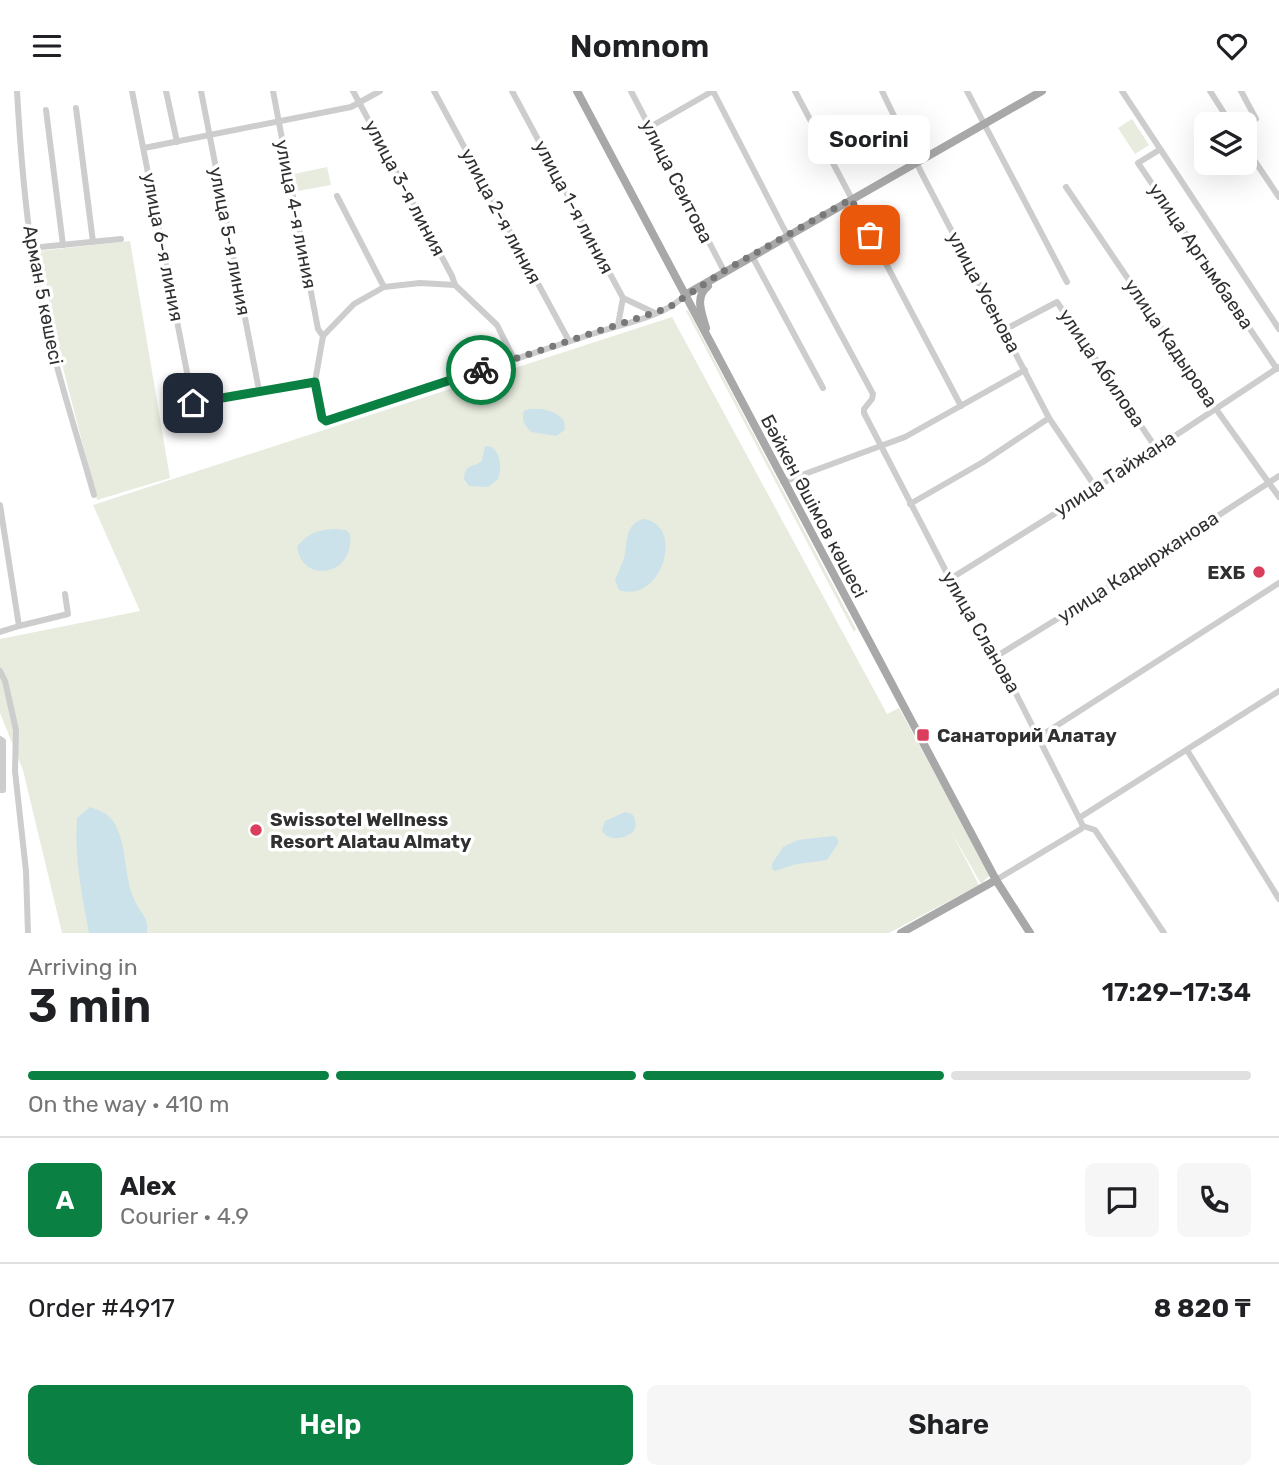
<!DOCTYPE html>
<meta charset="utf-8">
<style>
body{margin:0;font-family:Rubik,sans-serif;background:#f6f6f6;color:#202124;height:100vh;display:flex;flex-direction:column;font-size:26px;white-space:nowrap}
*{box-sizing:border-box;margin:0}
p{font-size:23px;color:#757577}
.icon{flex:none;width:38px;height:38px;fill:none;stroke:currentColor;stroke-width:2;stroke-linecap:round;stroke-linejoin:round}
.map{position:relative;height:842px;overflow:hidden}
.drawer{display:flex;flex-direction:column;background:#fff;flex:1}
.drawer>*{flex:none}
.controls{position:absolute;left:1194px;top:21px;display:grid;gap:14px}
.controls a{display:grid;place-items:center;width:63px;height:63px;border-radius:10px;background:#fff;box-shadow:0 7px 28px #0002;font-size:35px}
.pin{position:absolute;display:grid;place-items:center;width:60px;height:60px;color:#fff;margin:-30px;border-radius:14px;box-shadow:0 4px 10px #0006}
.courier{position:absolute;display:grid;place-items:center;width:70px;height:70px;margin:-35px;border:5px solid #0b8043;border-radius:50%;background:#fff;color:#222;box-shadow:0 2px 9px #0007}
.bubble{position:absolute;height:49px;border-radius:10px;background:#fff;box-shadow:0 7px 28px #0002;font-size:23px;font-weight:600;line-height:49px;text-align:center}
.headline em{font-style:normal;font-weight:600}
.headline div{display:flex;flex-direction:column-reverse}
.headline{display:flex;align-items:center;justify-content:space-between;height:119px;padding:0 28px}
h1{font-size:46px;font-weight:600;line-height:52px}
.bar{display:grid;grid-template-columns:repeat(4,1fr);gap:10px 7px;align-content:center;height:84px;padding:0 28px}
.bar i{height:9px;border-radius:5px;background:#e0e0e0}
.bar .selected{background:#0b8043}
.bar p{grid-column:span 4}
.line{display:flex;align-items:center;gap:18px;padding:0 28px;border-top:2px solid #e0e0e0}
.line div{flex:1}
.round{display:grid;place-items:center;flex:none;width:74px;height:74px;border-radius:10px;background:#f6f6f6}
.button{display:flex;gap:14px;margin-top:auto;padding:14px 28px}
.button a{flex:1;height:80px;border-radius:10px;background:#0b8043;color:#fff;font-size:28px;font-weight:600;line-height:80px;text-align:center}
.button a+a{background:#f6f6f6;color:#202124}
header{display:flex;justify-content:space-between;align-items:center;height:91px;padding:0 28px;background:#fff;font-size:32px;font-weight:600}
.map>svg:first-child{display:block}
.green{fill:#e7ecde}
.water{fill:#cce2ea}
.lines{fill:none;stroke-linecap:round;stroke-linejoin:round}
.minor{stroke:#cdcdcd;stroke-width:6}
.major{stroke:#a8a8a8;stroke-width:8}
.done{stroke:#787878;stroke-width:7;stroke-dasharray:0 12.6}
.route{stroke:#0b8043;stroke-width:9}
.poi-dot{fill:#db3d5c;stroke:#fff;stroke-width:2.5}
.labels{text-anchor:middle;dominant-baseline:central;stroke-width:7;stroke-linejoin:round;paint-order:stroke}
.street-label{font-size:19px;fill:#303030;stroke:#fff}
.poi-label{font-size:19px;font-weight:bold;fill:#303030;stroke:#fff;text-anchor:start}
</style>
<header><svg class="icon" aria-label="menu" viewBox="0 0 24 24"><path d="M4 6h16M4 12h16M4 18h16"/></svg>Nomnom<svg class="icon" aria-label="heart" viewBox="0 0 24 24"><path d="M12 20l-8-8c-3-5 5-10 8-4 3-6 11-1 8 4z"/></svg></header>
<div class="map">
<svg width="1279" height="842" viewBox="0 0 1279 842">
<rect width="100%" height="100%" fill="#fff"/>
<g class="green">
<path d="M1132 28 1149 54 1135 63 1118 37Z"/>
<path d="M327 76 331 94 298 100 294 83Z"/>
<path d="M130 150 170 387 97 409 62 273 39 160Z"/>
<path d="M688 219 856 538 854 541 686 220Z"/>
<path d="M672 226 887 623 899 617 987 778 989 785 981 793 951 740 979 794 889 842H62L23 679 0 622V548L140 520 93 414Z"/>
</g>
<g class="water">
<path d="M529 318C542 317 555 319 564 330L565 338 557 345 531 341C525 335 521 329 524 320Z"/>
<path d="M485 355 492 356C501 364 502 377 498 388L488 396 469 395 464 388C465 372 473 377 482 370Z"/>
<path d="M643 428C686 433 662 514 619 499L615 489C618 482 621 475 624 467 628 452 624 434 643 428Z"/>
<path d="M338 438 346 439 350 443C355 486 302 493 297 456 308 441 321 438 338 438Z"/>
<path d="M90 716C99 719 107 722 113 730 128 754 123 783 134 808 139 821 150 827 147 842H89C82 805 74 765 77 727Z"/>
<path d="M625 721 632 723C636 729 637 734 633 741 624 748 607 751 602 739L605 730Z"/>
<path d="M833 745 837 747 839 751 827 769 797 773 775 780 772 778V773L783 756 798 749Z"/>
</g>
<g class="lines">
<g class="minor">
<path d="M17 0C20 53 24 107 32 160 44 243 71 323 94 404"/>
<path d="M132 0 193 312 315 291"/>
<path d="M166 0 177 51"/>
<path d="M201 0 259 299"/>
<path d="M273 0 318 238 323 245"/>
<path d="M353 0 452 185 455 194"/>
<path d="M434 0 569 250"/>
<path d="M512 0 623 207 618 234"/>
<path d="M631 0 724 180"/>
<path d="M713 0 782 134 873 303 872 308 864 318V322L950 488 997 565 1079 727"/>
<path d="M795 0 961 315"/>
<path d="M882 0 921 81 1049 327 1096 397"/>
<path d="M967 0 1067 191"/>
<path d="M1122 0 1279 238"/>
<path d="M1210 0 1231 33"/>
<path d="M1241 0 1256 28 1244 35"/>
<path d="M76 17 93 151"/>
<path d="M46 19 63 154"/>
<path d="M650 36 713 0"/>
<path d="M1244 54 1279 106"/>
<path d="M144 57 351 16 380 0"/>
<path d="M1159 59 1138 72 1277 278"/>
<path d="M1066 96 1216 318 1279 406"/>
<path d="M337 105 384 196"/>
<path d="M31 157 121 148"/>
<path d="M752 165 823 297"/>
<path d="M623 207 655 222"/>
<path d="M1004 239 1057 211 1156 357"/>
<path d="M514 268 497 234 455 194 420 192 384 196 354 213 323 245 315 291 322 327 326 330C414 301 503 272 592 243 618 234 667 225 685 204"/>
<path d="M783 391 905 346 1025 279"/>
<path d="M910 413 983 371 1049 327"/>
<path d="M0 414 19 535 0 541"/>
<path d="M950 488 1096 397 1279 276"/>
<path d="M19 535 68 523 65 503"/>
<path d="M997 565 1093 506 1279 385"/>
<path d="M0 580 5 590 16 639 15 680 26 780 28 842"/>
<path d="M1039 646 1279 492"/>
<path d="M0 648 3 650V699H0"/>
<path d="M1187 659 1279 808"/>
<path d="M1083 735 1095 739 1164 842"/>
<path d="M996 789 1081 738 1083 735 1079 727 1279 600"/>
</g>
<g class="major">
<path d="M577 0 996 789 1030 842"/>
<path d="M685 204 1042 0"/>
<path d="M706 237C702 222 694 206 708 195"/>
<path d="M901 842 996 789"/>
</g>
</g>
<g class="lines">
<path class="done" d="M481 279 668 217 724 180 851 108 870 144"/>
<path class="route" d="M193 312 315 291 322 327 326 330 481 279"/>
</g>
<g class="poi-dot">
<circle cx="1259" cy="481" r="7"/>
<rect x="916" y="637" width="14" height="14" rx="3.5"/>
<circle cx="256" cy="739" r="7"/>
</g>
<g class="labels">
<g class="street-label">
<text transform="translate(677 90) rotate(63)">улица Сеитова</text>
<text transform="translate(405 97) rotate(62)">улица 3-я линия</text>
<text transform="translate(574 116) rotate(62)">улица 1-я линия</text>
<text transform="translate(296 123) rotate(79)">улица 4-я линия</text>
<text transform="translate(501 125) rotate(62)">улица 2-я линия</text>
<text transform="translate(230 150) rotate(79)">улица 5-я линия</text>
<text transform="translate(163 156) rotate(79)">улица 6-я линия</text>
<text transform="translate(1201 165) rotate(56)">улица Аргымбаева</text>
<text transform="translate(984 201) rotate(62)">улица Усенова</text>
<text transform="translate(43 204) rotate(79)">Арман 5 көшесі</text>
<text transform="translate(1171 252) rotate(56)">улица Кадырова</text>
<text transform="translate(1102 277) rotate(56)">улица Абилова</text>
<text transform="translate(1115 383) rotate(-33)">улица Тайжана</text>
<text transform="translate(814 415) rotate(62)">Бәйкен Әшімов көшесі</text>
<text transform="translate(1138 476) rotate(-33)">улица Кадыржанова</text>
<text transform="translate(981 541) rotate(60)">улица Сланова</text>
</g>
<g class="poi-label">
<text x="1245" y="481" text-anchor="end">ЕХБ</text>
<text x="937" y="644">Санаторий Алатау</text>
<text x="270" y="728">Swissotel Wellness<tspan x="270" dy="22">Resort Alatau Almaty</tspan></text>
</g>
</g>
</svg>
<div class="controls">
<a><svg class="icon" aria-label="layers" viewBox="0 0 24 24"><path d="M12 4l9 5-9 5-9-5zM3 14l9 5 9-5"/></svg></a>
</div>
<div class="pin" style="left:870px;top:144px;background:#ea580c"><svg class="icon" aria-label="bag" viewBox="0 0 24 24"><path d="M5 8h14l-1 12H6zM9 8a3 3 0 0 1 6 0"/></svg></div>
<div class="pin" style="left:193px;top:312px;background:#1f2937"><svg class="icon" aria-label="home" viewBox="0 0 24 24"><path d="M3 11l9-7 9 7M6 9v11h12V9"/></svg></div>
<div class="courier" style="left:481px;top:279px"><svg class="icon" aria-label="bike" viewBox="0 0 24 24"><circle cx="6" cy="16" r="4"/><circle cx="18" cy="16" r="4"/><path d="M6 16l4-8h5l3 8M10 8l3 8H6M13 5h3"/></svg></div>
<div class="bubble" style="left:808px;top:24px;width:122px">Soorini</div>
</div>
<section class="drawer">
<div class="headline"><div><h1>3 min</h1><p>Arriving in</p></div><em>17:29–17:34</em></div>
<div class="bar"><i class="selected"></i><i class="selected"></i><i class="selected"></i><i></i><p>On the way · 410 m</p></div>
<div class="line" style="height:126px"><b class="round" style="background:#0b8043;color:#fff">A</b><div><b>Alex</b><p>Courier · 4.9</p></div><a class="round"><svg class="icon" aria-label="chat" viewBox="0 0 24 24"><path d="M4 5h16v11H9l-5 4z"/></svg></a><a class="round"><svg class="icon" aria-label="phone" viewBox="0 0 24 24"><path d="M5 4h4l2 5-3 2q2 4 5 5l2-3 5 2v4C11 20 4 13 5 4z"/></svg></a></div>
<div class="line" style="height:91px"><div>Order #4917</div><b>8 820 ₸</b></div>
<div class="button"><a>Help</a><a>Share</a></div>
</section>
